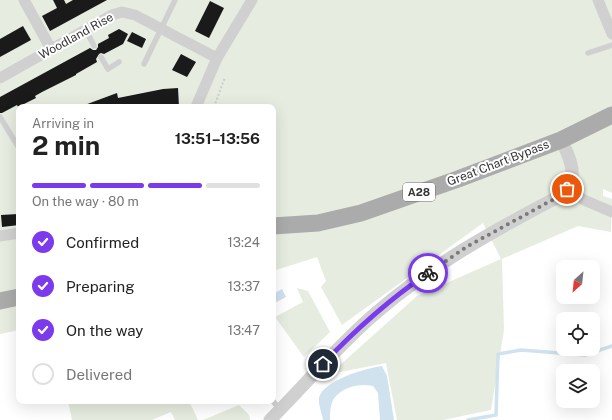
<!DOCTYPE html>
<meta charset="utf-8">
<style>
body{margin:0;font-family:"Public Sans",sans-serif;background:#f2f2f2;color:#222;height:100vh;display:flex;flex-direction:column;font-size:15px;white-space:nowrap}
*{box-sizing:border-box;margin:0}
p{font-size:13px;color:#767676}
.icon{flex:none;width:22px;height:22px;fill:none;stroke:currentColor;stroke-width:2;stroke-linecap:round;stroke-linejoin:round}
.map{position:relative;flex:1;overflow:hidden}
.details{position:absolute;left:16px;top:104px;width:260px;height:300px;display:flex;flex-direction:column;background:#fff;border-radius:8px;box-shadow:0 4px 16px #0002}
.details>*{flex:none}
.needle{width:26px;rotate:207deg}
.controls{position:absolute;left:556px;top:260px;display:grid;gap:8px}
.controls a{display:grid;place-items:center;width:44px;height:44px;border-radius:8px;background:#fff;box-shadow:0 4px 16px #0002;font-size:20px}
.pin{position:absolute;display:grid;place-items:center;width:34px;height:34px;color:#fff;margin:-17px;border:2px solid #fff;border-radius:50%;box-shadow:0 1px 4px #0007}
.courier{position:absolute;display:grid;place-items:center;width:40px;height:40px;margin:-20px;border:3px solid #7c3aed;border-radius:50%;background:#fff;color:#222;box-shadow:0 1px 5px #0007}
.headline em{font-style:normal;font-weight:700}
.headline div{display:flex;flex-direction:column-reverse}
.headline{display:flex;align-items:center;justify-content:space-between;height:68px;padding:0 16px}
h1{font-size:26px;font-weight:700;line-height:30px}
.bar{display:grid;grid-template-columns:repeat(4,1fr);gap:6px 4px;align-content:center;height:48px;padding:0 16px}
.bar i{height:5px;border-radius:3px;background:#e0e0e0}
.bar .on{background:#7c3aed}
.bar p{grid-column:span 4}
ol{padding:0 16px;list-style:none}
li{display:flex;align-items:center;gap:12px;height:44px}
li p{margin-inline-start:auto}
li .icon{padding:4px;border-radius:50%;background:#7c3aed;color:#fff;stroke-width:4}
li:last-child{color:#767676}
li i{width:22px;height:22px;border:2px solid #e0e0e0;border-radius:50%}
.map>svg:first-child{display:block}
.green{fill:#e6ecdf}
.water{fill:#cfe2ee}
.lines{fill:none;stroke-linecap:round;stroke-linejoin:round}
.stream{stroke:#cfe2ee;stroke-width:3.5}
.building{fill:#1a1a1a}
.path{stroke:#cdcdcd;stroke-width:2;stroke-dasharray:2 2;stroke-linecap:butt}
.service{stroke:#d0d0d0;stroke-width:5.5}
.minor{stroke:#d0d0d0;stroke-width:11}
.tertiary{stroke:#d0d0d0;stroke-width:13}
.primary{stroke:#ababab;stroke-width:17}
.done{stroke:#7a7a7a;stroke-width:4;stroke-dasharray:0 7.2}
.route{stroke:#7c3aed;stroke-width:5}
.labels{text-anchor:middle;dominant-baseline:central;stroke-width:4;stroke-linejoin:round;paint-order:stroke}
.shield{fill:#fff;stroke:#707070;stroke-width:1}
.shield-label{font-size:11px;font-weight:bold;fill:#333}
.street-label{font-size:12px;fill:#333;stroke:#fff}
</style>
<div class="map">
<svg width="612" height="420" viewBox="0 0 612 420">
<rect width="100%" height="100%" fill="#fff"/>
<g class="green">
<path d="M0 0H612V193L603 189V196L612 199 611 232 578 226 502 259 504 330 491 410 443 420H397L386 363 330 374 417 296 501 259 483 223 342 325 321 287 326 281 317 257 273 271V107H19V330L0 334Z"/>
<path d="M297 288 308 291 330 332 304 357 275 317 303 302Z"/>
<path d="M68 401H189L198 420H175L171 412 152 420H72Z"/>
<path d="M239 405 249 415 250 420H203Z"/>
</g>
<g class="water">
<path d="M282 289 286 297 273 304V294Z"/>
<path d="M382 366 387 376 394 420H380L378 393 373 386C361 383 346 386 337 395 330 401 330 412 330 420H323C322 414 318 404 319 398 323 380 367 368 382 366Z"/>
</g>
<g class="lines">
<path class="stream" d="M468 420 496 415 498 354 521 350 585 355 612 346"/>
</g>
<g class="building">
<path d="M53 0H64L66 4 73 0H107L50 31 42 16 57 8Z"/>
<path d="M210 1 224 8 209 38 195 31Z"/>
<path d="M23 26 31 40 0 57V39Z"/>
<path d="M119 29 128 34 123 44 104 54 101 53 99 54 96 59 97 62 76 74V75L42 92 35 96 36 98 18 107 17 105 2 113H0V97L90 48 93 50H96L98 47V44L109 38 108 35Z"/>
<path d="M132 32 146 39 142 48 127 41Z"/>
<path d="M181 54 196 62 187 77 172 70Z"/>
<path d="M178 88 179 107H82V106L117 93 118 98 163 89Z"/>
<path d="M18 214 19 225 2 227 1 215Z"/>
</g>
<g class="lines">
<path class="path" d="M214 107 225 77"/>
<g class="service">
<path d="M86 30 94 46"/>
<path d="M588 53 612 45"/>
<path d="M101 57 108 69 119 62"/>
<path d="M144 64 175 0"/>
<path d="M0 117 19 148"/>
<path d="M273 401 280 410"/>
</g>
<g class="minor">
<path d="M24 0 51 49"/>
<path d="M598 0 612 34"/>
<path d="M0 78 112 15 122 12 135 15 217 58"/>
<path d="M196 107 217 58 252 0"/>
<path d="M567 189 584 200 612 212"/>
<path d="M0 236 19 233"/>
</g>
<path class="tertiary" d="M270 420C306 384 338 345 377 312 430 266 493 231 556 198 559 195 565 192 568 188 578 174 568 153 561 140"/>
<g class="primary">
<path d="M273 226 318 223 361 213 458 179 561 140 612 115"/>
<path d="M0 301 19 297"/>
</g>
</g>
<g class="lines">
<path class="done" d="M428 273 468 246 556 198 567 189"/>
<path class="route" d="M323 364C355 330 390 299 428 273"/>
</g>
<g class="labels">
<rect class="shield" x="403" y="183" width="32" height="18" rx="3"/>
<g class="shield-label">
<text x="419" y="192">A28</text>
</g>
<g class="street-label">
<text transform="translate(76 36) rotate(-29)">Woodland Rise</text>
<text transform="translate(498 163) rotate(-21)">Great Chart Bypass</text>
</g>
</g>
</svg>
<div class="controls">
<a><svg class="needle" viewBox="-14 -14 28 28"><path d="M0-13l5 13h-10z" fill="#e53935"/><path d="M0 13l5-13h-10z" fill="#767676"/></svg></a>
<a><svg class="icon" aria-label="locate" viewBox="0 0 24 24"><circle cx="12" cy="12" r="6"/><path d="M12 2v4M12 18v4M2 12h4M18 12h4"/></svg></a>
<a><svg class="icon" aria-label="layers" viewBox="0 0 24 24"><path d="M12 4l9 5-9 5-9-5zM3 14l9 5 9-5"/></svg></a>
</div>
<div class="pin" style="left:567px;top:189px;background:#ea580c"><svg class="icon" aria-label="bag" viewBox="0 0 24 24"><path d="M5 8h14l-1 12H6zM9 8a3 3 0 0 1 6 0"/></svg></div>
<div class="pin" style="left:323px;top:364px;background:#1f2937"><svg class="icon" aria-label="home" viewBox="0 0 24 24"><path d="M3 11l9-7 9 7M6 9v11h12V9"/></svg></div>
<div class="courier" style="left:428px;top:273px"><svg class="icon" aria-label="bike" viewBox="0 0 24 24"><circle cx="6" cy="16" r="4"/><circle cx="18" cy="16" r="4"/><path d="M6 16l4-8h5l3 8M10 8l3 8H6M13 5h3"/></svg></div>
<section class="details">
<div class="headline"><div><h1>2 min</h1><p>Arriving in</p></div><em>13:51–13:56</em></div>
<div class="bar"><i class="on"></i><i class="on"></i><i class="on"></i><i></i><p>On the way · 80 m</p></div>
<ol>
<li><svg class="icon" aria-label="check" viewBox="0 0 24 24"><path d="M5 12l5 5 9-10"/></svg>Confirmed<p>13:24</p></li>
<li><svg class="icon" aria-label="check" viewBox="0 0 24 24"><path d="M5 12l5 5 9-10"/></svg>Preparing<p>13:37</p></li>
<li><svg class="icon" aria-label="check" viewBox="0 0 24 24"><path d="M5 12l5 5 9-10"/></svg>On the way<p>13:47</p></li>
<li><i></i>Delivered</li>
</ol>
</section>
</div>
